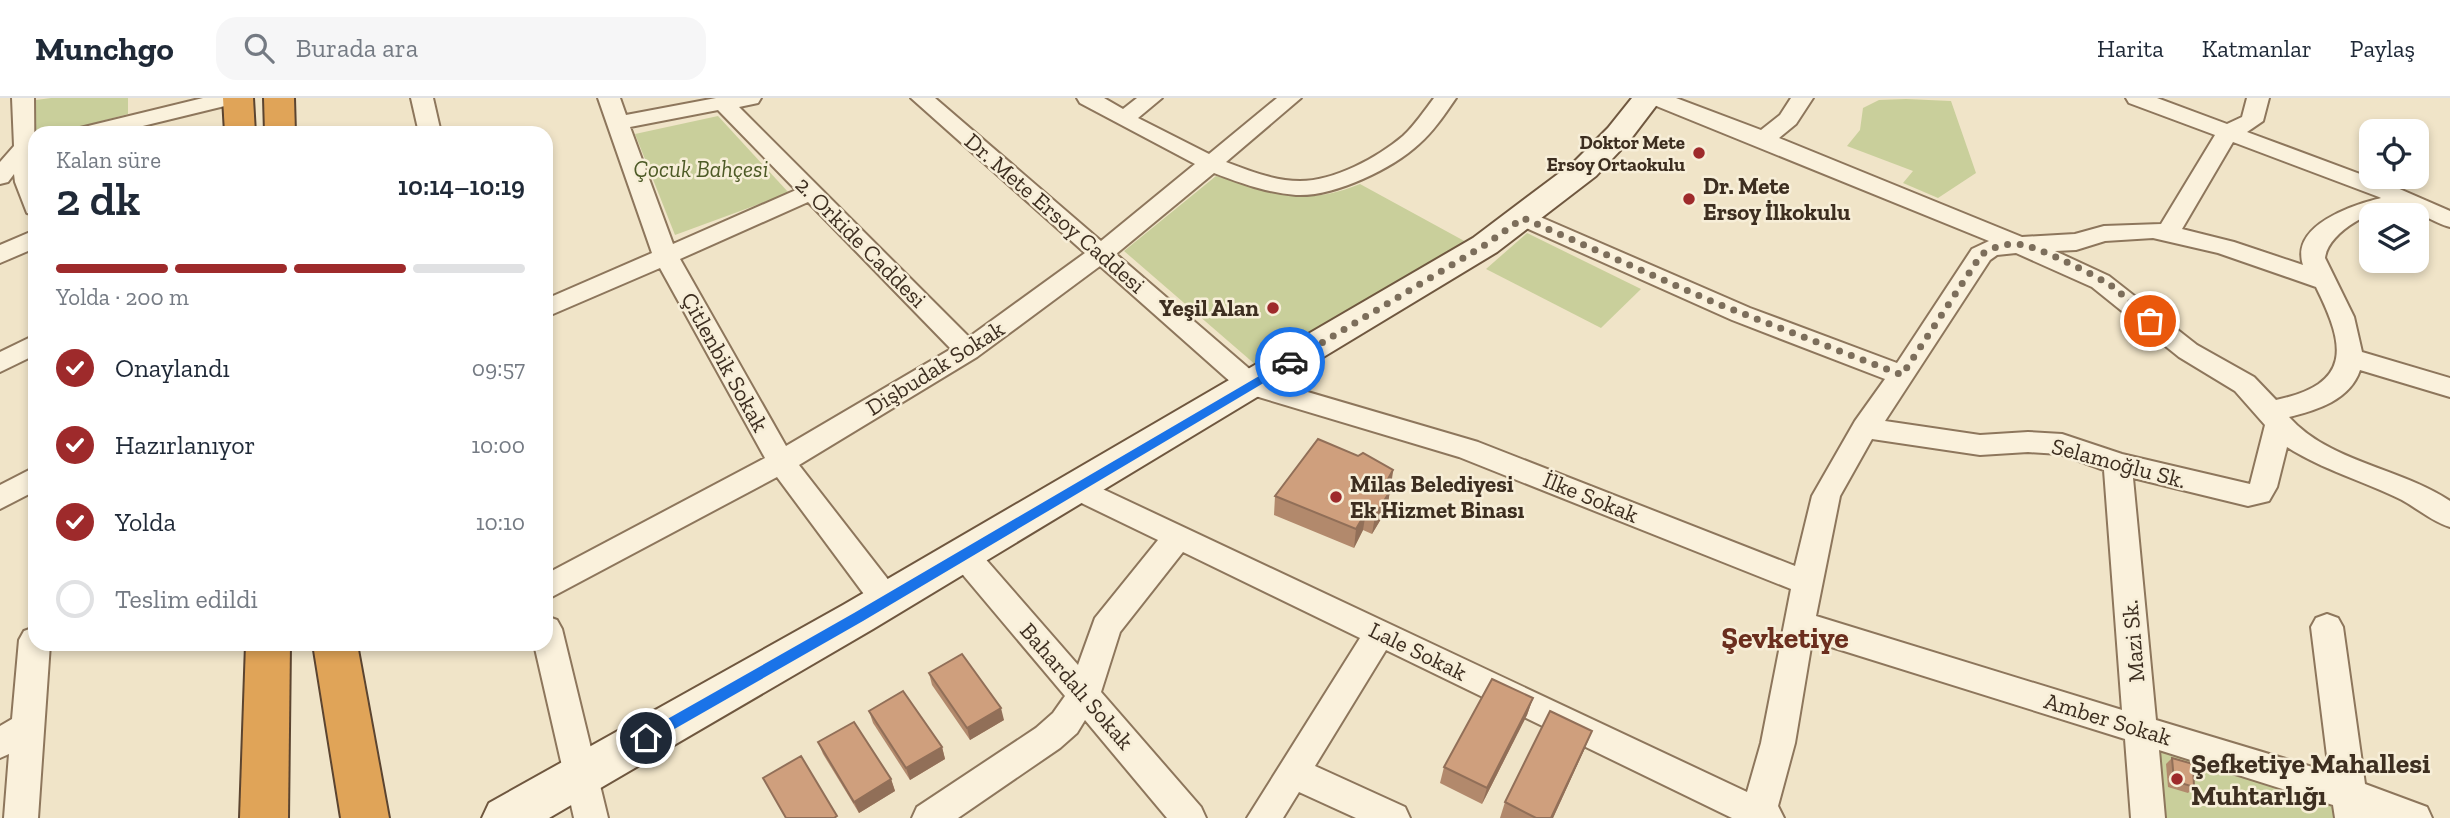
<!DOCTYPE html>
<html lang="tr">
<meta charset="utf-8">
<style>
body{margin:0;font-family:"Zilla Slab",serif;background:#f6f6f7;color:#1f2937;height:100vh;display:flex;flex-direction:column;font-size:26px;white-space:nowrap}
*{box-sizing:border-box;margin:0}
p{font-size:23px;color:#747a83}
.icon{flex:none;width:38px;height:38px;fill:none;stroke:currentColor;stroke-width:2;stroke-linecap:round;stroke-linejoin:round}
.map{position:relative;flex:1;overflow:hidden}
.sheet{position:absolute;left:28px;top:28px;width:525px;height:525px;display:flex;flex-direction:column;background:#fff;border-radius:21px;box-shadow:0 4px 10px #0003}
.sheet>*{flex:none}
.buttons{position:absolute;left:2359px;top:21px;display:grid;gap:14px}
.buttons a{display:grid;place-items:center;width:70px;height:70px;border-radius:14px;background:#fff;box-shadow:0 4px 10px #0003;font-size:35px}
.pin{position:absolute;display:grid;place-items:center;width:60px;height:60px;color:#fff;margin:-30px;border:4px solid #fff;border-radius:50%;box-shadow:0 2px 7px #0007}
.courier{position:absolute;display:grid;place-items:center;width:70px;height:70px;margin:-35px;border:5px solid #1a73e8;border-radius:50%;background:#fff;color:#222;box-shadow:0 2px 9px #0007}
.summary em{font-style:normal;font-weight:600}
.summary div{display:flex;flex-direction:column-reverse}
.summary{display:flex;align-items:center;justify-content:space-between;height:119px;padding:0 28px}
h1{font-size:46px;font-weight:600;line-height:52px}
.bar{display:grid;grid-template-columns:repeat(4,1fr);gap:10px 7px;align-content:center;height:84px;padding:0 28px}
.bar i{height:9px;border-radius:5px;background:#e0e1e3}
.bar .current{background:#9e2a2b}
.bar p{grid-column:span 4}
ol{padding:0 28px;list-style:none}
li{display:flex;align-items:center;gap:21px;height:77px}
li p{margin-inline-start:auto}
li .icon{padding:7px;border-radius:50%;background:#9e2a2b;color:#fff;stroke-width:4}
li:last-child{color:#747a83}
li i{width:38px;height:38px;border:4px solid #e0e1e3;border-radius:50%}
header{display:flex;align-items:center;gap:42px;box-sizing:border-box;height:98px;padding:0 35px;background:#fff;border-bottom:2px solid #e0e1e3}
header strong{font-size:33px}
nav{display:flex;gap:38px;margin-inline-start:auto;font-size:24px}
.search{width:490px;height:63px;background:#f6f6f7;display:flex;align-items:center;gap:18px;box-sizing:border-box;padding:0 24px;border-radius:21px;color:#747a83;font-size:26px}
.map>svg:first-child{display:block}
.green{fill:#c9cf9b}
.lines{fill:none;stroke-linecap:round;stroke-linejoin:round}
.street-casing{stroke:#8d765c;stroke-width:4}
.secondary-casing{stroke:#6f573f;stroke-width:4}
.highway-casing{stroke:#5b4430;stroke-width:4}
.street{fill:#faf1dc;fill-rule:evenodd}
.secondary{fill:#faf1dc;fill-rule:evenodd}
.highway{fill:#e0a458;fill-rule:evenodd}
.wall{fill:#b2896c}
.shaded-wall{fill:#916f58}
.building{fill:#cf9f7d;stroke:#916f58;stroke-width:2}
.route{fill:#1a73e8}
.done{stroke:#7c6e5b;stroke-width:7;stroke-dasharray:0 12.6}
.poi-dot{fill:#9e2a2b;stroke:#f7eed8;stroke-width:2.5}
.labels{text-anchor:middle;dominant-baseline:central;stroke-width:5;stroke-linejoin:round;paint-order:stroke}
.far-poi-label{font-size:19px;font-weight:bold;fill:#3d2e20;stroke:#f7eed8;text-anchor:end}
.park-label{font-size:23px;font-style:italic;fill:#4d5a26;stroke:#f7eed8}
.poi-label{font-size:23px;font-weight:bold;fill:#3d2e20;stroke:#f7eed8;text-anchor:start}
.street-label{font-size:23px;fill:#3d2e20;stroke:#f7eed8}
.near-poi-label{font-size:28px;font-weight:bold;fill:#3d2e20;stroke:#f7eed8;text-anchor:start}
.district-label{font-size:30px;font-weight:bold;fill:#6b2e1e;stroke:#f7eed8}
</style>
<header>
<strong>Munchgo</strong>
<div class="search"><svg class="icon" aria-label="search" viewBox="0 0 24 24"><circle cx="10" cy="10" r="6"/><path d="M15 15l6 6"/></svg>Burada ara</div>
<nav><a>Harita</a><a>Katmanlar</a><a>Paylaş</a></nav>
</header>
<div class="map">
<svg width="2450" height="720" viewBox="0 0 2450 720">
<rect width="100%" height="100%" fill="#f0e4c8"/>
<g class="green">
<path d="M51 0H128V16L57 35H35L36 2Z"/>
<path d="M1906 1 1951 3 1976 75 1938 100 1903 85 1913 73 1847 48 1860 32 1863 10 1879 2Z"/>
<path d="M718 18 789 95 675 137 635 36Z"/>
<path d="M1216 78C1274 94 1300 110 1360 86L1468 145 1257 268 1124 153Z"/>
<path d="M1527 135 1641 191 1601 230 1486 171Z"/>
<path d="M2157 650 2341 707 2342 720H2163Z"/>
</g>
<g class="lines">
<defs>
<g id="street">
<path d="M12 0H34L35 117 27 115 15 84 14 76 8 84 0 86V64L14 48Z"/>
<path d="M203 0H240L237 5 114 35H77L80 30Z"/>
<path d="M411 0H433L441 35H419Z"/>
<path d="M598 0H620L626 17 716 0H761L758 5 739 9 969 239 1085 155 911 0H935L1101 143 1195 66 1080 5 1077 0H1104L1123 11 1137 0H1162L1138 20 1209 56 1277 0H1301L1226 64C1250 73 1274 83 1300 83 1334 83 1377 60 1403 38 1415 27 1424 13 1434 0H1456C1445 16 1433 34 1419 46 1392 71 1334 99 1296 97 1268 95 1240 85 1214 75L1116 156 1260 280 1478 344 1795 468 1812 398 1855 323 1885 281 1732 222 1515 125 1511 120 1515 115 1523 113 1531 115 1750 210 1897 265 1972 151 1989 143 1649 5 1646 0H1676L1761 32 1780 17 1791 0H1813L1796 26 1779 40 2022 139 2075 136 2104 128 2161 126 2215 37 2129 5 2126 0H2157L2227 26 2242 19 2247 0H2269L2263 23 2247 34 2395 89 2450 113V129C2434 125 2419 113 2404 110 2379 106 2328 133 2325 160L2354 219 2362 254 2450 280V299L2360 272C2350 302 2317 312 2289 319 2329 364 2401 370 2450 403V429C2433 424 2418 411 2402 402 2364 383 2323 372 2287 349L2277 389 2269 403 2248 408 2133 380 2156 622 2329 674 2311 529 2316 520 2327 516 2338 520 2343 529 2365 686 2427 709 2432 720H2335L2333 707 2159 652 2165 720H2131L2125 641 1812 543 1795 645 1778 708 1784 720H1732L1386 552 1315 668 1405 709 1410 720H1356L1299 694 1283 720H1247L1360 540 1183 454 1120 534 1101 594 1201 709 1206 720H1167L1085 622 1077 635 1060 650 958 720H912L917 709 1036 630 1053 615 1065 598 953 465 949 457 953 449 964 445 975 449 1078 567 1095 520 1158 442 1067 398 1063 390 1067 382 1077 379 1747 694 1761 645 1791 491 1459 359 1242 294 1100 168 977 259 799 367 897 493 901 502 897 511 886 514 875 511 777 379 546 502V476L765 360 660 170 546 219V201L652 155ZM718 12 796 92 673 146 630 29ZM2233 44 2379 99 2381 100C2353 107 2290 127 2303 167L2234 144 2182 131ZM808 104 951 251 786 348 680 161ZM2153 140 2218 155 2316 189C2346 249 2352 286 2276 302L2254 279 2197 247 2109 178 2055 153 2076 152 2105 143ZM2016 155 2092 189 2179 259 2235 293 2265 327 2250 386 2122 356 2062 336 2028 334 1980 337 1885 323 1990 162 1997 157ZM1872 341 1980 357 2028 354 2060 356 2104 372 2122 612 1816 518 1840 398Z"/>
<path d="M35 132V150L0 165V147Z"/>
<path d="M35 237V257L0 274V254Z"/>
<path d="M35 369V393L0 411V387Z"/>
<path d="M546 518 557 522 562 531 608 720H574L534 546H546Z"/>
<path d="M35 529V546H50L38 720H4L9 656 0 660V628L12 621 19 542 24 533Z"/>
</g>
<path id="secondary" d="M1632 0H1662L1630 42 1596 78 1497 154 873 531 549 720H482L489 705 843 507 1473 140 1574 64 1608 30Z"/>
<g id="highway">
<path d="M223 0H253L255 35H225Z"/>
<path d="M264 0H294L295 35H265Z"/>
<path d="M246 546H290L288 720H240Z"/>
<path d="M313 546H357L389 720H341Z"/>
</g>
</defs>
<use href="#street" class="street-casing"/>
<use href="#secondary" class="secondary-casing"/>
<use href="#highway" class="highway-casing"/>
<use href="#street" class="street"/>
<use href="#secondary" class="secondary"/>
<use href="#highway" class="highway"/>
</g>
<g class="wall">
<path d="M1358 358 1393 372 1387 411 1372 436 1363 432 1354 450 1274 417 1275 398Z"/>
<path d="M929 575 1004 622 970 642 932 587Z"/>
<path d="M1533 600 1527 617 1482 706 1440 685 1444 669Z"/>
<path d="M869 613 942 649 945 661 910 682 873 625Z"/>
<path d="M818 644 891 681 895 693 859 715 823 656Z"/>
<path d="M1585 650 1553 720H1500L1505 704Z"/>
<path d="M2172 660 2194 689 2188 695 2168 689 2166 666Z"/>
</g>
<g class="shaded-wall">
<path d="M1393 372 1391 390 1387 398 1390 393 1387 411 1372 436 1375 418 1383 390Z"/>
<path d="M1366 414 1363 432 1354 450 1356 431Z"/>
<path d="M1533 600 1527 617 1482 706 1487 690Z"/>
<path d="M1001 610 1004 622 970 642 967 630Z"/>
<path d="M1592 633 1585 650 1553 720H1551Z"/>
<path d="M942 649 945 661 910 682 906 670Z"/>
<path d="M891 681 895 693 859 715 854 704Z"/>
</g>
<g class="building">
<path d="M1318 341 1358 358 1363 355 1393 372 1383 390 1390 393 1375 418 1366 414 1356 431 1275 398Z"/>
<path d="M962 556 1001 610 967 630 929 575Z"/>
<path d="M1492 581 1533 600 1487 690 1444 669Z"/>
<path d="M903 593 942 649 906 670 869 613Z"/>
<path d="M1550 613 1592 633 1551 720H1536L1505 704Z"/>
<path d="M854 624 891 681 854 704 818 644Z"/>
<path d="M801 658 837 718 834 720H786L763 680Z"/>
<path d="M2172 660 2193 666 2194 689 2174 683Z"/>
</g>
<path class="route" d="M1290 260 1294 261V267L863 523 650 645H641V636L854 515Z"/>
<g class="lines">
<path class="done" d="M1290 264 1485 147 1523 120 1718 206 1902 277 1981 157C1992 149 2009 144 2023 147 2041 150 2097 178 2113 189 2126 199 2138 212 2150 223"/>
</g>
<g class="poi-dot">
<circle cx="1699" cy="55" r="7"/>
<circle cx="1689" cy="101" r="7"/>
<circle cx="1273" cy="210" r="7"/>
<circle cx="1336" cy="399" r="7"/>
<circle cx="2177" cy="681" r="7"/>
</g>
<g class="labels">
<g class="far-poi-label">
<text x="1685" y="44">Doktor Mete<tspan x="1685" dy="22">Ersoy Ortaokulu</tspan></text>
</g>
<g class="park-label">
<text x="701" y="71">Çocuk Bahçesi</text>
</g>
<g class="poi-label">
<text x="1703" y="88">Dr. Mete<tspan x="1703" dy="26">Ersoy İlkokulu</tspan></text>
<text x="1259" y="210" text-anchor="end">Yeşil Alan</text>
<text x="1350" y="386">Milas Belediyesi<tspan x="1350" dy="26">Ek Hizmet Binası</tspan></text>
</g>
<g class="street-label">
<text transform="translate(1055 115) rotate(41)">Dr. Mete Ersoy Caddesi</text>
<text transform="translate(861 144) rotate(45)">2. Orkide Caddesi</text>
<text transform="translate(725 264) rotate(61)">Çitlenbik Sokak</text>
<text transform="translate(935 270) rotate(-32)">Dişbudak Sokak</text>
<text transform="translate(2119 365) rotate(15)">Selamoğlu Sk.</text>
<text transform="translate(1591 399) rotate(22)">İlke Sokak</text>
<text transform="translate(2133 543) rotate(-95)">Mazi Sk.</text>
<text transform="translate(1418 553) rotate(26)">Lale Sokak</text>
<text transform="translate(1077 588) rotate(49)">Bahardalı Sokak</text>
<text transform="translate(2108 621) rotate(17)">Amber Sokak</text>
</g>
<g class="near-poi-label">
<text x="2191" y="665">Şefketiye Mahallesi<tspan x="2191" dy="32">Muhtarlığı</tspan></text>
</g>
<g class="district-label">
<text x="1785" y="540">Şevketiye</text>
</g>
</g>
</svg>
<div class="buttons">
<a><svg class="icon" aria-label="locate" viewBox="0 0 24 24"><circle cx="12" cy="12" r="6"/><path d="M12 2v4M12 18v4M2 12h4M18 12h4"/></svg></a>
<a><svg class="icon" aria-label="layers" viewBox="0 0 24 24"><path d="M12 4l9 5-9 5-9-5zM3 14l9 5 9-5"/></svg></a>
</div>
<div class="pin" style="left:2150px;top:223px;background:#ea580c"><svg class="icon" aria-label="bag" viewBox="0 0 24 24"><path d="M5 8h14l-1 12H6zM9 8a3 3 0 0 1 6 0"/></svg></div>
<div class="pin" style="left:646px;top:640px;background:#1f2937"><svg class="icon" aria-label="home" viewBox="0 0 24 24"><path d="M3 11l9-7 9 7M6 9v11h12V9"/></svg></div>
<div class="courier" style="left:1290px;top:264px"><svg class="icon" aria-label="car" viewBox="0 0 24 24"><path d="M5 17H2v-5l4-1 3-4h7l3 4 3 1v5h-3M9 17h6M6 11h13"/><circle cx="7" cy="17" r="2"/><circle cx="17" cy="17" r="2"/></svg></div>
<section class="sheet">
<div class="summary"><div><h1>2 dk</h1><p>Kalan süre</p></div><em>10:14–10:19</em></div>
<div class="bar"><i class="current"></i><i class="current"></i><i class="current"></i><i></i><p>Yolda · 200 m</p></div>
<ol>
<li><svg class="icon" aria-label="check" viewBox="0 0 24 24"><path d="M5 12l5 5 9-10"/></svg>Onaylandı<p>09:57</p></li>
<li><svg class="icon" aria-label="check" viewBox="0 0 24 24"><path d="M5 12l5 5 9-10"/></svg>Hazırlanıyor<p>10:00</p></li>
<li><svg class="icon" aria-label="check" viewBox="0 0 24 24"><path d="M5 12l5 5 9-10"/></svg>Yolda<p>10:10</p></li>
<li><i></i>Teslim edildi</li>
</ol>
</section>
</div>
